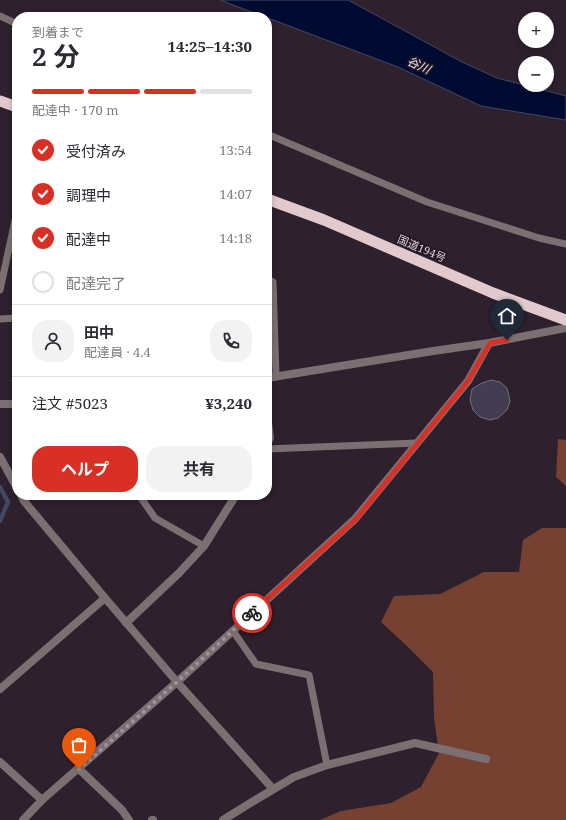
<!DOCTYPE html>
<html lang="ja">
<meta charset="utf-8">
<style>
body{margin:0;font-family:"Noto Serif","Noto Sans JP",serif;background:#f2f2f3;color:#2b2b33;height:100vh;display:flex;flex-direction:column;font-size:15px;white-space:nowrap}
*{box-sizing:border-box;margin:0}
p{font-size:13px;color:#7c7c81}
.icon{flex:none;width:22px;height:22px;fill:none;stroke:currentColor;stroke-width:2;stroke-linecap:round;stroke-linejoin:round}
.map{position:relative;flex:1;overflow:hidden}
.drawer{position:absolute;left:12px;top:12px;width:260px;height:488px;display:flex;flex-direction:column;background:#fff;border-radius:16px;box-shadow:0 2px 6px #0003}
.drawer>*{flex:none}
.controls{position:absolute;left:518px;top:12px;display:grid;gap:8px}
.controls a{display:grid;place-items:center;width:36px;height:36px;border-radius:50%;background:#fff;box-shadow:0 2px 6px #0003;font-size:20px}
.pin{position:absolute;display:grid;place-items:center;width:34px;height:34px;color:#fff;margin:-41px -17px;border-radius:50% 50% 50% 0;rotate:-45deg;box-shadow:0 0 4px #0007}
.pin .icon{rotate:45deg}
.courier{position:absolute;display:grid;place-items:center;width:40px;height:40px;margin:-20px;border:3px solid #d93025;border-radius:50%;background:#fff;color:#222;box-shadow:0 1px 5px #0007}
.summary em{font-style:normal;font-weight:700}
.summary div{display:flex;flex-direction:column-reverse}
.summary{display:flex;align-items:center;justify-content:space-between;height:68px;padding:0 20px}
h1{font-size:26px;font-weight:700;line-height:30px}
.bar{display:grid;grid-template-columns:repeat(4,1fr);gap:6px 4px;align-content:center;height:48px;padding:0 20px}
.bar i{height:5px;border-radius:3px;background:#e1e1e2}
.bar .selected{background:#d93025}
.bar p{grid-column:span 4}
.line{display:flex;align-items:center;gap:10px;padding:0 20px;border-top:1px solid #e1e1e2}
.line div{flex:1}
.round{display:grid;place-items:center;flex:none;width:42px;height:42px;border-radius:16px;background:#f2f2f3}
ol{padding:0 20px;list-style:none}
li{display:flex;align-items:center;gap:12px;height:44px}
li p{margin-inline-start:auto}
li .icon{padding:4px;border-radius:50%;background:#d93025;color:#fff;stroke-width:4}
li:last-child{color:#7c7c81}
li i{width:22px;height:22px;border:2px solid #e1e1e2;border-radius:50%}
.cta{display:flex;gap:8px;margin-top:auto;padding:8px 20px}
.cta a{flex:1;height:46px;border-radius:16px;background:#d93025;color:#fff;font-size:16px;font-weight:700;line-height:46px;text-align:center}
.cta a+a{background:#f2f2f3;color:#2b2b33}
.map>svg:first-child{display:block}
.forest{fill:#774132}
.water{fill:#010b32;stroke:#434764}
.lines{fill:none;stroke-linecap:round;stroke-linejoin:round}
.stream{stroke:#434764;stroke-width:4.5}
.building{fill:#423d50;stroke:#736d82}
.service{stroke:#7b6f72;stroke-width:7}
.minor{stroke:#7b6f72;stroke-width:8}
.tertiary{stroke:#7b6f72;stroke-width:8}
.trunk{stroke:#e2c9ce;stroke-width:11}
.done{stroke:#9f949d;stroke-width:4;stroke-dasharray:0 7.2}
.route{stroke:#d93025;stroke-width:5}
.labels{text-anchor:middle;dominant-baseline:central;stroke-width:3.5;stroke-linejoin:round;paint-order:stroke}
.street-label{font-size:11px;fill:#dcd2da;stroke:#251623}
.water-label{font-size:12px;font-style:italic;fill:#dce3f2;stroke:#251623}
</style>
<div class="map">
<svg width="566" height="820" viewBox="0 0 566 820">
<rect width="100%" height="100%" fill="#2e202d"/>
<g class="forest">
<path d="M558 439 566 440V486L556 477Z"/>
<path d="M542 528H566V820H320L341 811 391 803 421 787 439 753 434 718 433 672 407 646 381 622 394 596 440 594 484 572H519L523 540Z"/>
</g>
<path class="water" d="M220 0H348L462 62 497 78 566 96V120L481 106 398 67Z"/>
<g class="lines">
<path class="stream" d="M0 487 8 502 0 521"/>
</g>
<path class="building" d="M491 380 500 382 507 388 510 401 507 410 498 418 490 420 480 417 473 410 470 400 472 389 482 383Z"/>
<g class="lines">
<g class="service">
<path d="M0 16 17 24"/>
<path d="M267 134 427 202 539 238 566 244"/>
<path d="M267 279 273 282 276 377"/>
<path d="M0 290 17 211"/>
<path d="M0 319 17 318"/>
<path d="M267 449 417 443"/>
<path d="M139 495 155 518 204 546"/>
<path d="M233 631 256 664 309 675 327 765"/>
</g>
<g class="minor">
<path d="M267 378 433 351 489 343"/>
<path d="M0 404H17"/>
<path d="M267 415 270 438 267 444"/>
<path d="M0 457 17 488"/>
<path d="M21 495 24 501 105 598"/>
<path d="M126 623 179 573 204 546 236 495"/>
<path d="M0 689 105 598 177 682 273 789"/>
<path d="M0 762 42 800"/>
<path d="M79 769 122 810 129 820"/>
<path d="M152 820H153"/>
<path d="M223 820 257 799 294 777 327 765 415 743 486 759"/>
</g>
<path class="tertiary" d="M23 820 42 800 177 682 355 519 468 381 489 343 566 328"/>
<g class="trunk">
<path d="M0 101 17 107"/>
<path d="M267 199 324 220 493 293 566 320"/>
</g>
</g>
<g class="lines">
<path class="done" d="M79 769 177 682 252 613"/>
<path class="route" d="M252 613 356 519 468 381 490 343 507 340"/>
</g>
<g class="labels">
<g class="street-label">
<text transform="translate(422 248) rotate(23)">国道194号</text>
</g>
<g class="water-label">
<text transform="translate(419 65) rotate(25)">谷川</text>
</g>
</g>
</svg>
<div class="controls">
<a>+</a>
<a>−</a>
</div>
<div class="pin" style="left:79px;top:769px;background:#ea580c"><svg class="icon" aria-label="bag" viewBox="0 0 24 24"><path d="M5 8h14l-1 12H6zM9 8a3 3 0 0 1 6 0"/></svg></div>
<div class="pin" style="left:507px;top:340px;background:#1f2937"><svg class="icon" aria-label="home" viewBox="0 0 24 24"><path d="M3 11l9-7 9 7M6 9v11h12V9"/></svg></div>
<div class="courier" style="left:252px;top:613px"><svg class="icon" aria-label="bike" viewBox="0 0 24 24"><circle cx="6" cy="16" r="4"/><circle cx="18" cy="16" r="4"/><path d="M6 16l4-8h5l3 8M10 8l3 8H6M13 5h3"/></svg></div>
<section class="drawer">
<div class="summary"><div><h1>2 分</h1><p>到着まで</p></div><em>14:25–14:30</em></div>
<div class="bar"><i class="selected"></i><i class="selected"></i><i class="selected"></i><i></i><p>配達中 · 170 m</p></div>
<ol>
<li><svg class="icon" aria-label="check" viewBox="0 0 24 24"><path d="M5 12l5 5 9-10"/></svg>受付済み<p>13:54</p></li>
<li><svg class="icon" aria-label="check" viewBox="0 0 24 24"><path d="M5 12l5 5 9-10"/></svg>調理中<p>14:07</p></li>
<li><svg class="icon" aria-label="check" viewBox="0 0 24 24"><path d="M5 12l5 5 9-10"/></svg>配達中<p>14:18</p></li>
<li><i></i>配達完了</li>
</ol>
<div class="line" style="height:72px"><a class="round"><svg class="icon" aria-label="person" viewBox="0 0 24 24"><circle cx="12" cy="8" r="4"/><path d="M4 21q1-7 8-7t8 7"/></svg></a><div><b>田中</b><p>配達員 · 4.4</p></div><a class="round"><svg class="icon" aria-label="phone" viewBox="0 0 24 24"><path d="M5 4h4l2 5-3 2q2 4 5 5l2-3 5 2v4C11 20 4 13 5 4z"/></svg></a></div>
<div class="line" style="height:52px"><div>注文 #5023</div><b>¥3,240</b></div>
<div class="cta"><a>ヘルプ</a><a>共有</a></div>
</section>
</div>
